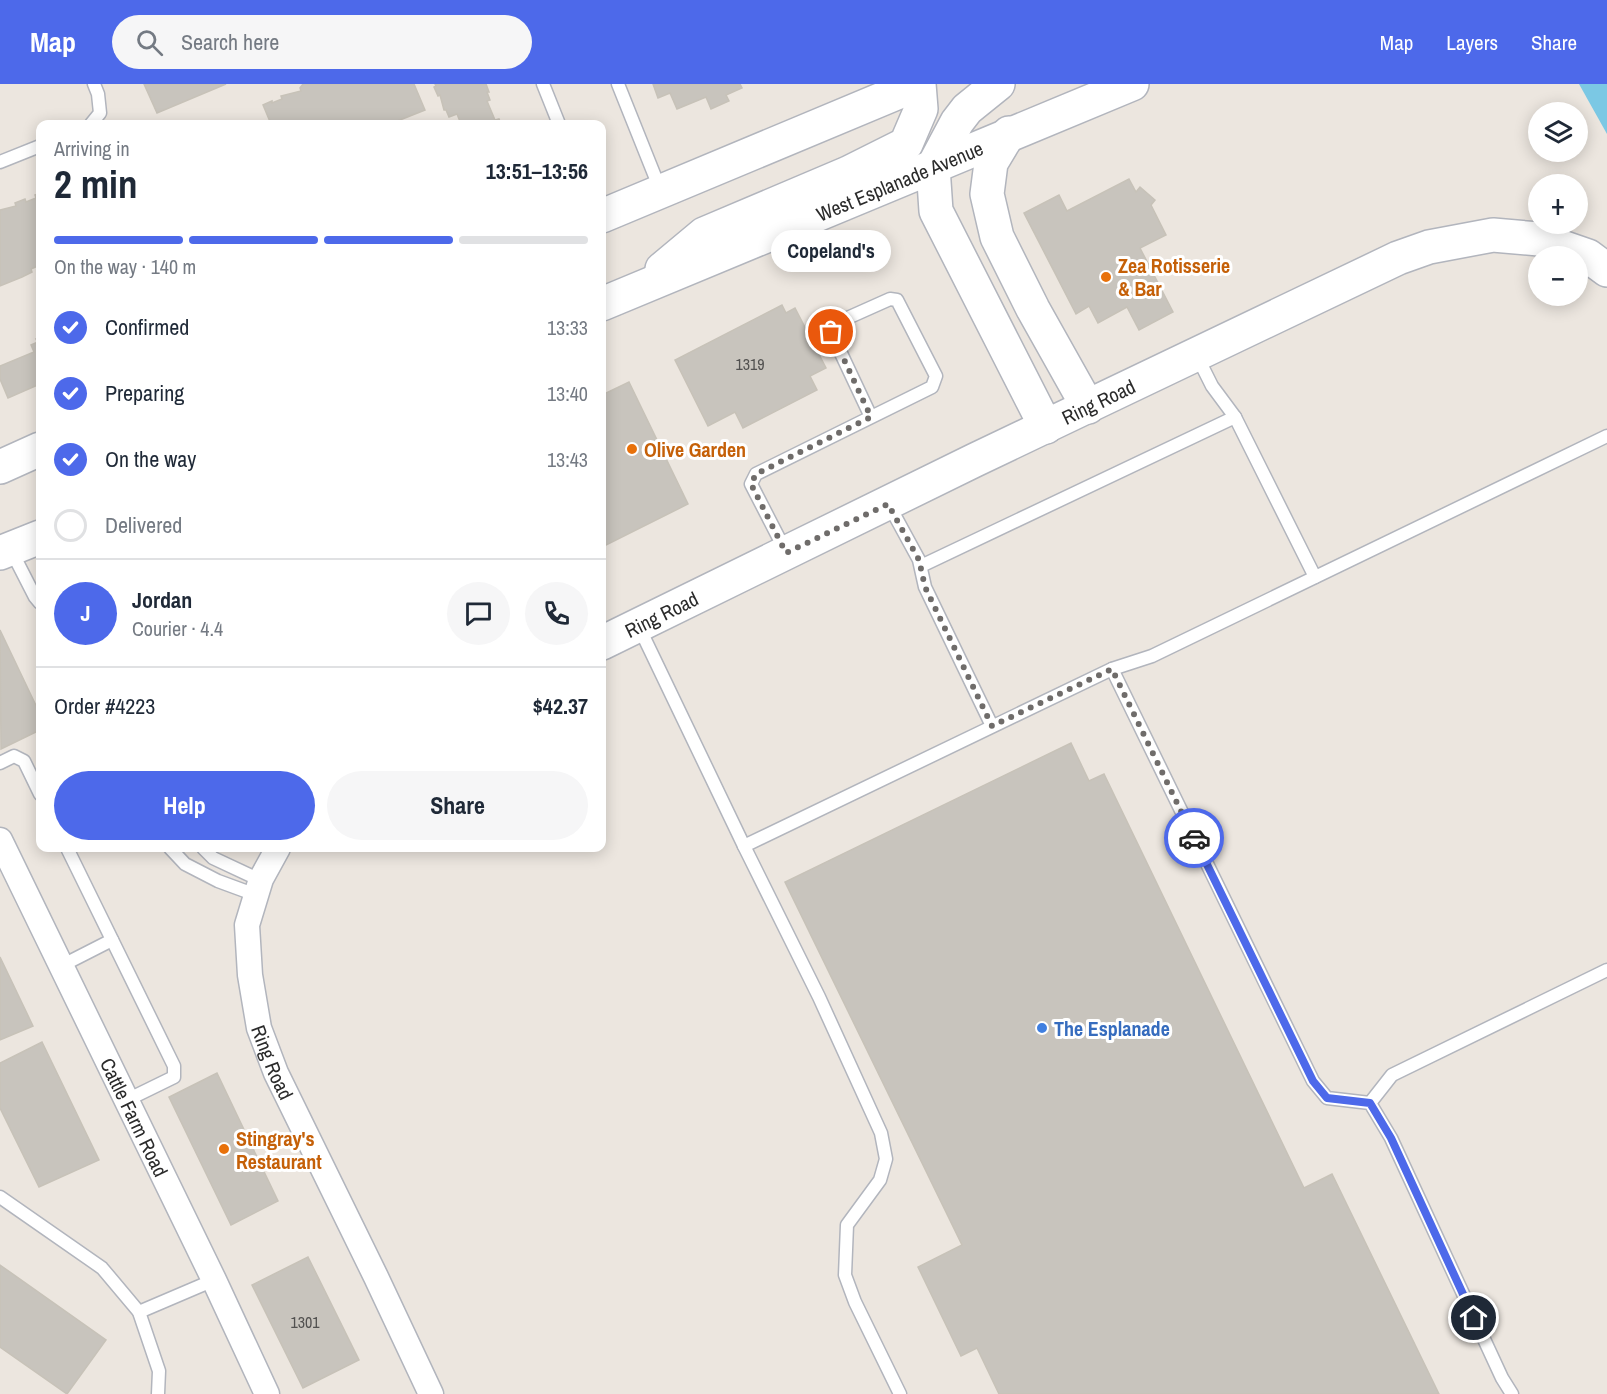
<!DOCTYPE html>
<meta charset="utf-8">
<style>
body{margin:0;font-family:"Archivo Narrow",sans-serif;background:#f6f6f7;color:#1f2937;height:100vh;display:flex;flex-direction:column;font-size:22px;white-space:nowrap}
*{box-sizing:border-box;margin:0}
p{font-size:20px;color:#747a83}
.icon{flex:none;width:33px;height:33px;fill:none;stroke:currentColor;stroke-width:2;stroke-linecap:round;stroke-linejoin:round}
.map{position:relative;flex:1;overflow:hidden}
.panel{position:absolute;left:36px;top:36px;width:570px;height:732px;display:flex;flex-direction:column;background:#fff;border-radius:12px;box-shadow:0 3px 15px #0003}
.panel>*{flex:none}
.controls{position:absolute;left:1528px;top:18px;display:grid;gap:12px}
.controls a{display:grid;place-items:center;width:60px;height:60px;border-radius:50%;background:#fff;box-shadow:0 3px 15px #0003;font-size:30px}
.pin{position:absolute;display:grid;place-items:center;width:51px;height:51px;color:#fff;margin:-26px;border:3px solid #fff;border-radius:50%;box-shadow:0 2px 6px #0007}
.courier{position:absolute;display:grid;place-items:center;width:60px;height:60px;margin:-30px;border:4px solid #4d69ea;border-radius:50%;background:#fff;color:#222;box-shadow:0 2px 8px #0007}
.bubble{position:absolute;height:42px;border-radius:21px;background:#fff;box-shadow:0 3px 15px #0003;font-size:20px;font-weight:800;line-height:42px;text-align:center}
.summary em{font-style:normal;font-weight:800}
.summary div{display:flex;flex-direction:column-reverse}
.summary{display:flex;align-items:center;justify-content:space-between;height:102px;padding:0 18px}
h1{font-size:39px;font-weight:800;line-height:45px}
.bar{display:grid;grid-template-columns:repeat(4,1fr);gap:9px 6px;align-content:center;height:72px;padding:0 18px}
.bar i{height:8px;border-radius:4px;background:#e0e1e3}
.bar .on{background:#4d69ea}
.bar p{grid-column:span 4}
.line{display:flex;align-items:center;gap:15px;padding:0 18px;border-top:2px solid #e0e1e3}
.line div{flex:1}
.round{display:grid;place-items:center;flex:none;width:63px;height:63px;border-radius:32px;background:#f6f6f7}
ol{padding:0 18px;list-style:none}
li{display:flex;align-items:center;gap:18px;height:66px}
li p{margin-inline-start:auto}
li .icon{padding:6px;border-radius:50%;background:#4d69ea;color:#fff;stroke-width:4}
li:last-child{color:#747a83}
li i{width:33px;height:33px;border:3px solid #e0e1e3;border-radius:50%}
.action{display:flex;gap:12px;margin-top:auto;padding:12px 18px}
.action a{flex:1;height:69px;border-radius:36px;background:#4d69ea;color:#fff;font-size:24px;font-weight:800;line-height:69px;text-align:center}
.action a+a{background:#f6f6f7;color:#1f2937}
header{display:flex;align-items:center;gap:36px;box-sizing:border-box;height:84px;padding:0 30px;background:#4d69ea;color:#fff}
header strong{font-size:28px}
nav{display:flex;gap:33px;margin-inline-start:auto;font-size:21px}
.search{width:420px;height:54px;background:#f6f6f7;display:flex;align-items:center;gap:15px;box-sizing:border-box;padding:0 21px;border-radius:33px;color:#747a83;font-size:22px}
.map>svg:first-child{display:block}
.water{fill:#7bc8e4}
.building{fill:#c8c4bd;stroke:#c7c2b8;stroke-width:1.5}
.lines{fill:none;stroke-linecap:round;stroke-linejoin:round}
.lane-casing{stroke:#b2b5bd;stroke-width:15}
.street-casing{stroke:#b2b5bd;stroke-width:27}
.secondary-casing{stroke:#b2b5bd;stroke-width:36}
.lane{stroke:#fff;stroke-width:12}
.street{stroke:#fff;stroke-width:24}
.secondary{stroke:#fff;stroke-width:33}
.done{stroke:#6f6c6a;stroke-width:6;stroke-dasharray:0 10.8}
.route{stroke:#4d69ea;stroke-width:8}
.food-dot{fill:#e8710a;stroke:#fff;stroke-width:2}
.shop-dot{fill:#3f7fe0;stroke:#fff;stroke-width:2}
.labels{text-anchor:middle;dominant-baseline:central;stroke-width:6;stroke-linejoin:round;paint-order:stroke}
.number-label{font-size:16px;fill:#525150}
.street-label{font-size:20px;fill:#2b2b2b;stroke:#fff}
.food-label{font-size:20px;font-weight:bold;fill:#c56008;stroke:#fff;text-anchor:start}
.shop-label{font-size:20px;font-weight:bold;fill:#366cbe;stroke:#fff;text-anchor:start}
</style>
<header>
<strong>Map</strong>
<div class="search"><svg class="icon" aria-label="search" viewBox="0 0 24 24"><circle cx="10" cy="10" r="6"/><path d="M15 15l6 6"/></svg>Search here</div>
<nav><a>Map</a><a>Layers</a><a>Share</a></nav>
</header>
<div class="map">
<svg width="1607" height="1310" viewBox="0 0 1607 1310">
<rect width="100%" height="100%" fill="#ece6df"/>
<path class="water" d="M1579 0H1607V50Z"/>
<g class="building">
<path d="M144 0H226L157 29Z"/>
<path d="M303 0H414L425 26 390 40H384V39L379 40H271L263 21 272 17V19L282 15 281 12 301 7 300 4Z"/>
<path d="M435 0H486L489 8H487L490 16 487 17 495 36 499 35 501 40H461L457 30 449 33 446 26H444L440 11 438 12 434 3 436 2Z"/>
<path d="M653 0H740L742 4 726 11 729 17 711 25 706 13 677 25 670 9 658 14Z"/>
<path d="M1129 95 1136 108 1140 103 1155 116 1151 121 1166 151 1140 164 1173 228 1139 246 1127 223 1098 239 1089 222 1076 230 1024 129 1059 111 1067 127Z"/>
<path d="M40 109V181L31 185 32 188 22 193 0 202V126L16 122 15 119 25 115 26 118 36 114 35 111Z"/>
<path d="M782 221 786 229 795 224 826 284 810 292 817 306 743 344 735 328 708 342 675 276Z"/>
<path d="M40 254V300L8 314 0 295V282L34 268 31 261 38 258 36 255Z"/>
<path d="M629 298 688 420 602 463V311Z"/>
<path d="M0 546 40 630V646L1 665Z"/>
<path d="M1071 659 1089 697 1104 690 1304 1104 1332 1090 1439 1310H999L977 1264 961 1272 918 1183 962 1161 785 798Z"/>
<path d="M0 873 33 942 0 956Z"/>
<path d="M42 958 99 1076 39 1103 0 1024V979Z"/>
<path d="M217 989 278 1117 231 1141 169 1013Z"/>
<path d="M308 1173 359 1276 303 1304 252 1201Z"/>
<path d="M0 1181 106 1256 67 1310 0 1263Z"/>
</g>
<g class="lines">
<defs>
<g id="lane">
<path d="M543 0 559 40"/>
<path d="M618 0 660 105"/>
<path d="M91 40 100 29 98 10 94 0"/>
<path d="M0 78 40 62"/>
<path d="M1197 272 1212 302 1235 333 1315 493"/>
<path d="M889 421 919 476 925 503 992 642"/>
<path d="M11 466 35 513 40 519"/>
<path d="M786 468 751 400 756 390 932 303 936 292 897 216 890 215 834 240 831 248 871 333"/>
<path d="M921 482 1235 333"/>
<path d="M639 543 744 762"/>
<path d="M1112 585 1313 997 1327 1014 1370 1019 1391 1054 1502 1294 1512 1310"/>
<path d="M0 679 14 672 24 677 40 710"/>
<path d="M67 764 174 982V993L127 1016"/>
<path d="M170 764 185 780 218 797 256 811"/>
<path d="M203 764 213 774 260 796"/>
<path d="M61 882 112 856"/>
<path d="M1370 1019 1392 991 1607 886"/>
<path d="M0 1113 102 1184 139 1228 159 1287 158 1310"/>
<path d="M139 1228 214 1196"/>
<path d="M900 1310 855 1218 845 1191 847 1141 880 1096 886 1075 881 1049 819 913 744 762 1112 585 1152 572 1607 352"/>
</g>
<g id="street">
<path id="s1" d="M0 756 214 1196 267 1310"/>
<path id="s2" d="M278 764 261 795 247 841 250 891 259 944 276 989 376 1193 431 1310"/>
</g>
<g id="secondary">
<path d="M998 0 967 25 957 38 933 83 936 127 1046 343"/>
<path d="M1009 49 991 79 987 110 997 153 1033 225 1088 323"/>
<path d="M602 132 918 0"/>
<path d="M662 185 704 150 848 89 906 60 921 25 919 0"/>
<path id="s3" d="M602 220 1132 0"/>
<path d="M0 383 40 365"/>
<path d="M0 469 40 453"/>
<path id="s4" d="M602 559 975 376 1398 174 1429 163 1493 151 1539 155 1588 172 1607 186"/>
</g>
</defs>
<use href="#lane" class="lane-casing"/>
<use href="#street" class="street-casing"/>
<use href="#secondary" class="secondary-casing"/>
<use href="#lane" class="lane"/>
<use href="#street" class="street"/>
<use href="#secondary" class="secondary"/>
</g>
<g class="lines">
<path class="done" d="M831 248 871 333 756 390 751 400 786 469 888 420 919 476 925 503 992 642 1112 585 1194 754"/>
<path class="route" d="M1194 754 1313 997 1327 1014 1370 1019 1391 1054 1474 1234"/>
</g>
<g class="food-dot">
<circle cx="1106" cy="193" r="6"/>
<circle cx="632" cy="365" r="6"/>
<circle cx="224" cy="1065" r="6"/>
</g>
<circle class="shop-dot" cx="1042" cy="944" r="6"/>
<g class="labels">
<g class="number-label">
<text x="750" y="280">1319</text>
<text x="305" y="1238">1301</text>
</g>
<g class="street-label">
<text stroke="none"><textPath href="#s3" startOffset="322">West Esplanade Avenue</textPath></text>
<text stroke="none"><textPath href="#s4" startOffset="552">Ring Road</textPath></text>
<text stroke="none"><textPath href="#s4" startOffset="66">Ring Road</textPath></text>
<text stroke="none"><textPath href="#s2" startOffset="224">Ring Road</textPath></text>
<text stroke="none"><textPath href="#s1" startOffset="308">Cattle Farm Road</textPath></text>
</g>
<g class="food-label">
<text x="1118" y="181">Zea Rotisserie<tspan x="1118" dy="23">&amp; Bar</tspan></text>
<text x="644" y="365">Olive Garden</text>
<text x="236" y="1054">Stingray's<tspan x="236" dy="23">Restaurant</tspan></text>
</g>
<g class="shop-label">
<text x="1054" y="944">The Esplanade</text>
</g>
</g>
</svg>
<div class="controls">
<a><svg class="icon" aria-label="layers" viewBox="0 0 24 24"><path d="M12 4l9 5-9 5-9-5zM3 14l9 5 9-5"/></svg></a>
<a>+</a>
<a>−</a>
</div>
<div class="pin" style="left:831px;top:248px;background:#ea580c"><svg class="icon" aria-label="bag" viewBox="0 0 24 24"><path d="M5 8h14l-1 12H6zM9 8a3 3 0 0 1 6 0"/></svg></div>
<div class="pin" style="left:1474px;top:1234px;background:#1f2937"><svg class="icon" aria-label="home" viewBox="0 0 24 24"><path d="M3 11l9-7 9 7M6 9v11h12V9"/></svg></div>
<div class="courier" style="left:1194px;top:754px"><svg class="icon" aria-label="car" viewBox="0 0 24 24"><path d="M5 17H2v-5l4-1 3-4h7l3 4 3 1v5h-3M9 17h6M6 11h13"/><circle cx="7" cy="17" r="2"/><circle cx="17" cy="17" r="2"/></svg></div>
<div class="bubble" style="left:771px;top:146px;width:120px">Copeland's</div>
<section class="panel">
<div class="summary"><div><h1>2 min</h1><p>Arriving in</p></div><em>13:51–13:56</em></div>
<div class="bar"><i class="on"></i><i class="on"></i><i class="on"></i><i></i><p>On the way · 140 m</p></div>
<ol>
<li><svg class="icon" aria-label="check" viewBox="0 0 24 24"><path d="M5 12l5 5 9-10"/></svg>Confirmed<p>13:33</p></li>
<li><svg class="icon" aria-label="check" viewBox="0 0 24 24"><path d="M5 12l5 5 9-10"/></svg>Preparing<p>13:40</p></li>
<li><svg class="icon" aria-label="check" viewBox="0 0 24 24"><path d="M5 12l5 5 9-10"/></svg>On the way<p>13:43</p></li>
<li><i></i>Delivered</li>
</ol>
<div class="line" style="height:108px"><b class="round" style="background:#4d69ea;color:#fff">J</b><div><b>Jordan</b><p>Courier · 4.4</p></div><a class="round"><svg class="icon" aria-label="chat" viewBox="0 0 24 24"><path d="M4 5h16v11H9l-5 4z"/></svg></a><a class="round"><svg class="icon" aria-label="phone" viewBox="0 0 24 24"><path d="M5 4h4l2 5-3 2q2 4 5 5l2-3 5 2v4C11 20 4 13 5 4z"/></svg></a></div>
<div class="line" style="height:78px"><div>Order #4223</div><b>$42.37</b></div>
<div class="action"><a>Help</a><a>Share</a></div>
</section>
</div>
